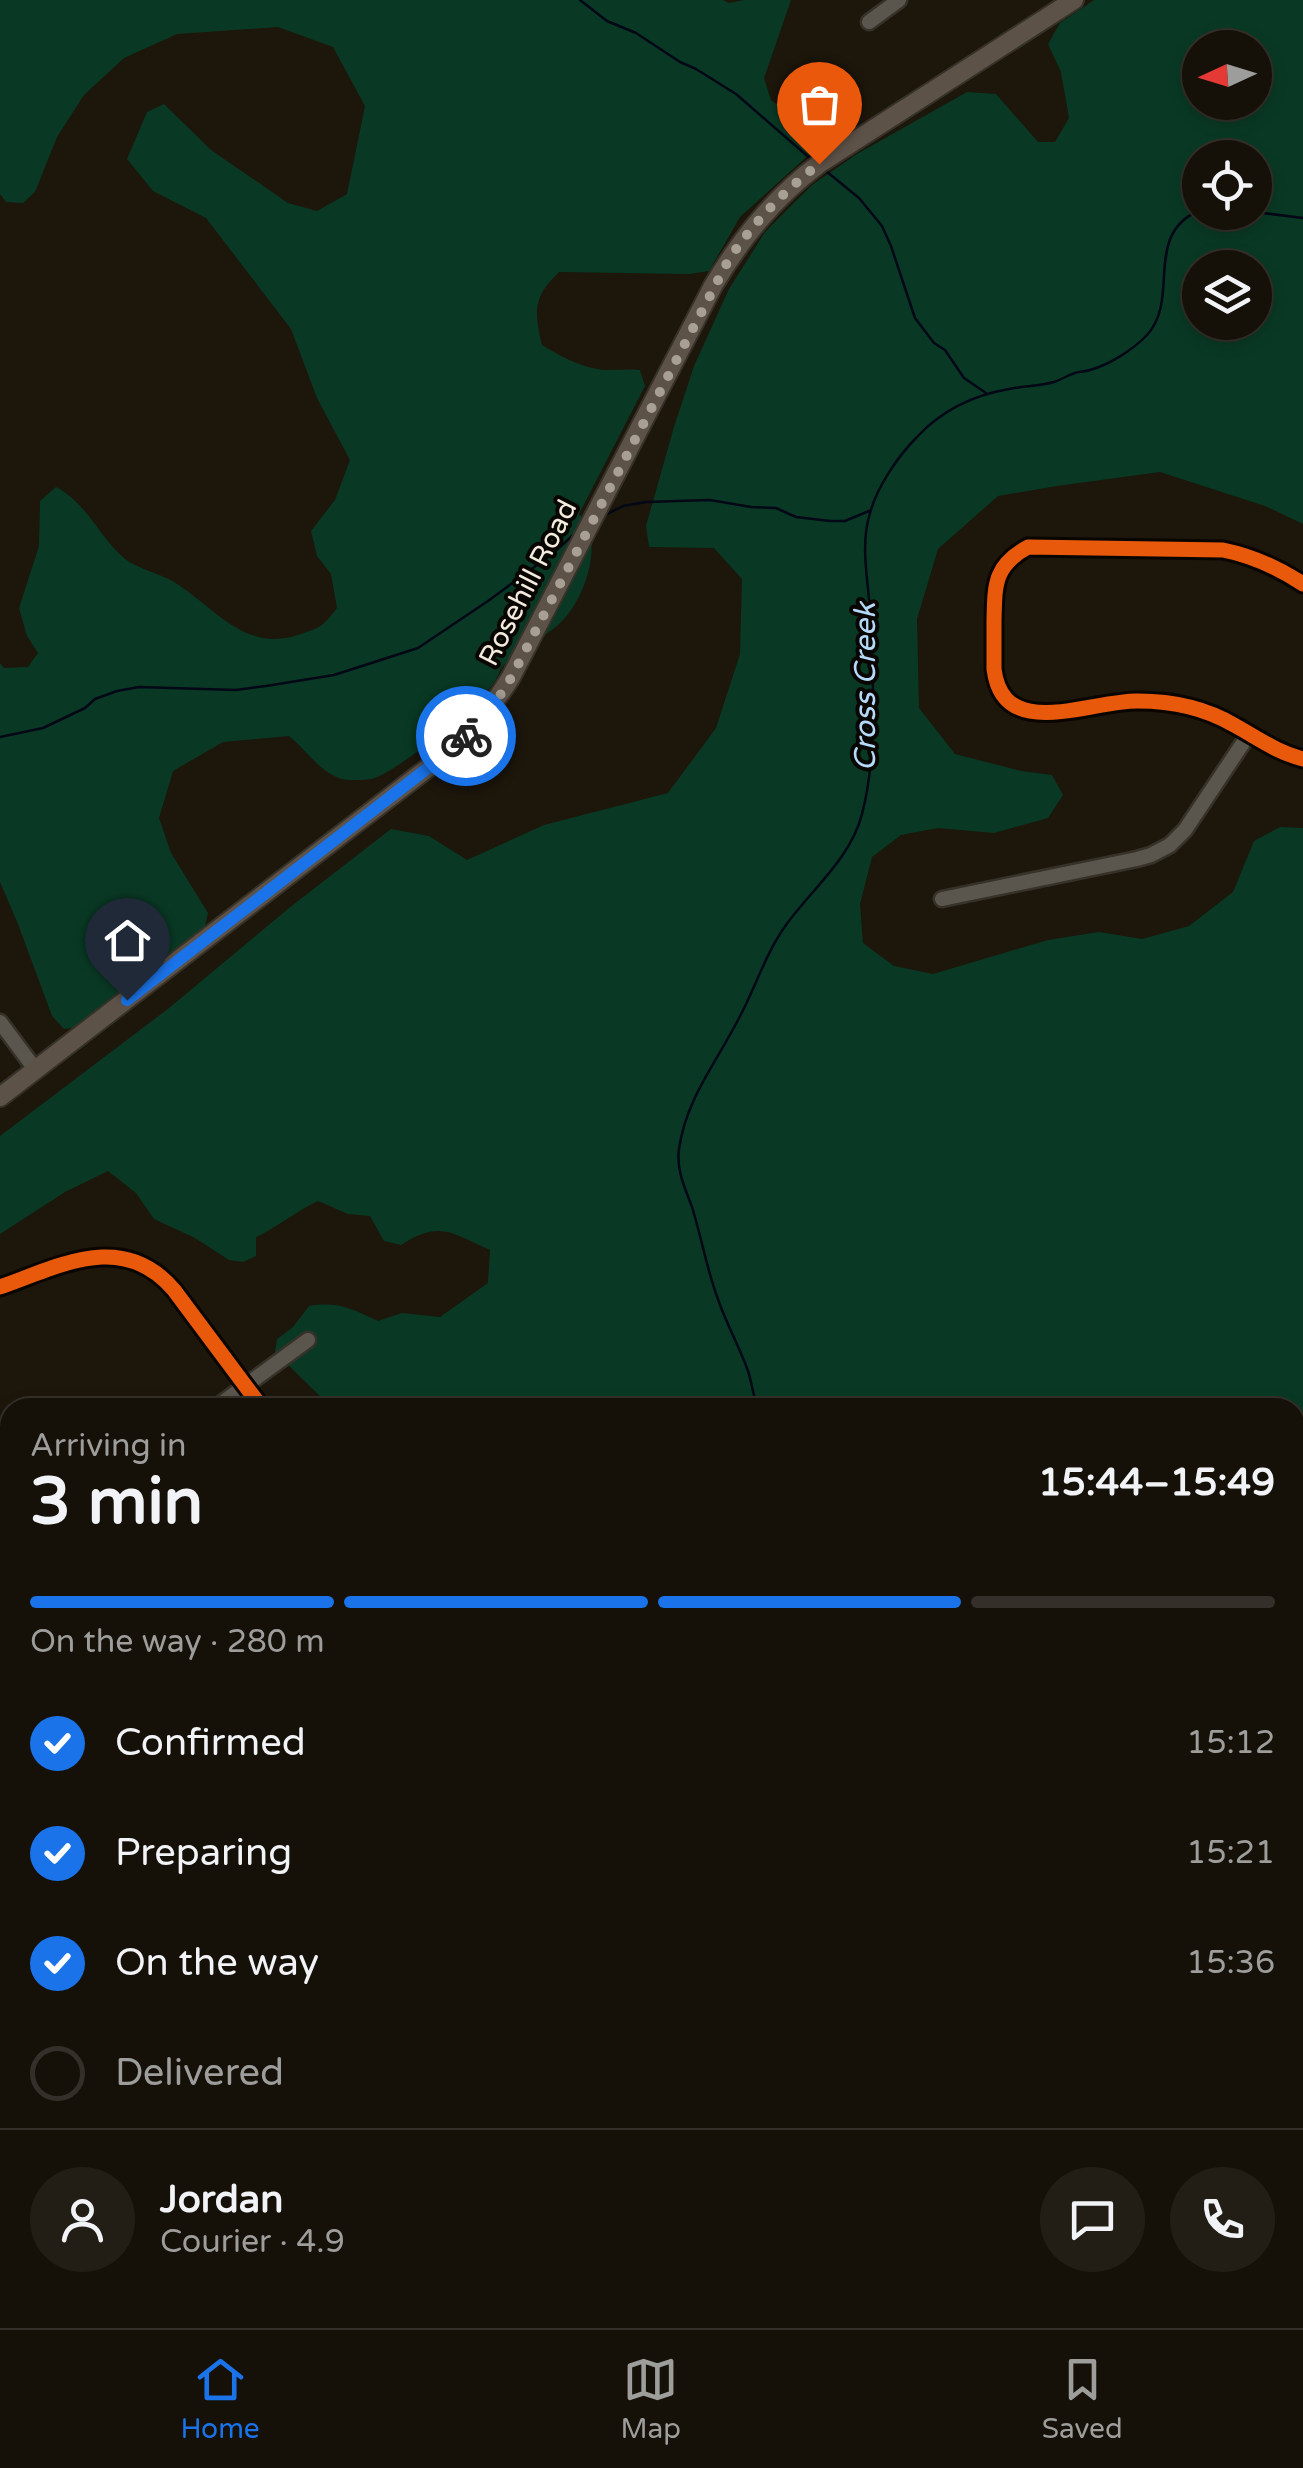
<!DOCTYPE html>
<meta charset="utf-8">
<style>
body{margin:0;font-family:"Varela Round",sans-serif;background:#221e16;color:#f1f3f6;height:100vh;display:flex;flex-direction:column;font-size:38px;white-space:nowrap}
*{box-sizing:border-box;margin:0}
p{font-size:32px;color:#9d9d9c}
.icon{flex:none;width:55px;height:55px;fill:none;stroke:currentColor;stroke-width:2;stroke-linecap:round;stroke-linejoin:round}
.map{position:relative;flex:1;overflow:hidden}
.panel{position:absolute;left:0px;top:1398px;width:1305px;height:932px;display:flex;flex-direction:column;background:#151008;border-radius:30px 30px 0 0;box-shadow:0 5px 15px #0003,0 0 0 2px #343029}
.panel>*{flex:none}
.needle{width:65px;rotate:266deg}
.tools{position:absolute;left:1182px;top:30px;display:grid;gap:20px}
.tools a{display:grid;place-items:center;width:90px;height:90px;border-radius:50%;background:#151008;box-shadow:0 5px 15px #0003,0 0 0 2px #343029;font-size:50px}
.pin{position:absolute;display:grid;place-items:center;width:85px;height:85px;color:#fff;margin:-102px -42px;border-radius:50% 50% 50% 0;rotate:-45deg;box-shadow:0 0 10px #0007}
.pin .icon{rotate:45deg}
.courier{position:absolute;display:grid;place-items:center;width:100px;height:100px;margin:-50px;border:8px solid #1a73e8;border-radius:50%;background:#fff;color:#222;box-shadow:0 2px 12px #0007}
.overview em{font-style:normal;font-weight:700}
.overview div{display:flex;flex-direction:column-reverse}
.overview{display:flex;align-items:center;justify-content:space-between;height:170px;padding:0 30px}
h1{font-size:65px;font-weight:700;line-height:75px}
.bar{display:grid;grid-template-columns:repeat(4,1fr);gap:15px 10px;align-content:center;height:120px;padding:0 30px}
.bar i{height:12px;border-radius:8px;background:#343029}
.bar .active{background:#1a73e8}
.bar p{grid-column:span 4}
.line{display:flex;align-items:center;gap:25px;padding:0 30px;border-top:2px solid #343029}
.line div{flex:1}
.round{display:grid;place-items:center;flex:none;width:105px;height:105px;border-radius:52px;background:#221e16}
ol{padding:0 30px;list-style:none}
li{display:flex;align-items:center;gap:30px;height:110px}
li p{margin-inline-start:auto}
li .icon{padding:10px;border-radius:50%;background:#1a73e8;color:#fff;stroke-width:4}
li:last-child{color:#9d9d9c}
li i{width:55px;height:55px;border:5px solid #343029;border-radius:50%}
.tabs{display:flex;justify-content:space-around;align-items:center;height:140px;border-top:2px solid #343029;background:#151008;font-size:28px;color:#9d9d9c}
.tabs a{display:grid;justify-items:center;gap:5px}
.tabs .active{color:#1a73e8}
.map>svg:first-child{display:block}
.green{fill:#093924;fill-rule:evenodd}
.water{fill:#030716}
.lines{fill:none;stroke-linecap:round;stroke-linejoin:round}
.stream{stroke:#030716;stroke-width:2.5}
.minor-casing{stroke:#363129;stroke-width:19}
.major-casing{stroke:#363129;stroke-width:22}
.minor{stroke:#5b564d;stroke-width:14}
.major{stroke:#5d5248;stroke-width:18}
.cycleway-casing{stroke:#090501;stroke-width:21}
.cycleway{stroke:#e8590c;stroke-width:15}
.done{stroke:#a8a094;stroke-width:10;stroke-dasharray:0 18}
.route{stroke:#1a73e8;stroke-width:12}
.labels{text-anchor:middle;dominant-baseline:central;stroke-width:8;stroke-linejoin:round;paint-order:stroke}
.street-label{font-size:28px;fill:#f3ebdd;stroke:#090501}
.water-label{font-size:30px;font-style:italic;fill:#b5d9fa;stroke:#090501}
</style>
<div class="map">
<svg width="1303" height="2328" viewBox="0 0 1303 2328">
<rect width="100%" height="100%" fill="#1c160b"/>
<g class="green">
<path d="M0 0H723L729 3 744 0H791L764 78 771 100 804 125 812 135 813 151 740 217 709 271 689 274 559 272C533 297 534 311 542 345 560 356 584 369 606 370 617 370 628 369 640 370L645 386 579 514C605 539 586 595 564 619 549 636 518 649 504 665 500 669 499 674 496 679 491 687 484 696 477 702 460 720 394 773 372 779 366 780 356 780 349 780 324 779 307 750 289 736L223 742 173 771 159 818 171 853 208 913 204 931 80 1027 64 1029 52 1016 18 924 0 882V663L4 668 28 667 38 653 27 636 19 608 39 546 40 501 56 487C87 503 99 537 125 559 138 569 159 573 174 582 216 608 245 654 301 634 322 627 323 626 337 608L331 574 317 556 311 531 335 500 350 460 317 398 291 329 206 218 153 191 127 159 147 112 164 104 211 150 288 203 317 211 347 194 365 106 333 47 278 27 177 34 124 58 84 95 57 137 35 192 23 203 6 202 0 194Z"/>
<path d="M1094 0H1303V524L1265 506 1160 472 1057 486 998 496 938 549 917 619 919 708 955 754 1021 771 1052 775 1063 795 1048 818 994 833 938 828 901 835 872 857 860 904 863 943 894 966 933 974 1048 940 1099 932 1142 939 1189 926 1233 892 1254 841 1280 827 1303 828V1685L1295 1682V1408L331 1407 275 1352 277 1339 293 1327 309 1306C339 1301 352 1309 378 1321L402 1313 440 1317 488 1283 490 1250C451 1233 440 1220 401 1245L384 1241 370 1216 348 1214 318 1201C296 1211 278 1227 256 1237V1256L243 1262 229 1260 195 1238 154 1219 136 1193 108 1171 65 1192 0 1234V1136L169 1008 289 908 391 829 429 836 467 860 544 825 668 793 716 728 740 654 742 579 714 548 649 547 646 526 674 427 694 366 729 289 765 232 812 185 857 154 967 92 996 94 1038 142H1055L1069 118 1061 72 1048 44 1060 23ZM1200 48H1255V102H1200ZM1200 158H1255V212H1200ZM1200 268H1255V322H1200Z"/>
<path d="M309 2320H777L778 2328H307Z"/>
</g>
<path class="water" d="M592 2320H719L720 2328H592Z"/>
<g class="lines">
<g class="stream">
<path d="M580 0 607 21 636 33 680 62 696 69 736 94 812 160"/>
<path d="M826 171 859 198 882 226 891 246 915 318 934 343 945 350 964 378 986 393"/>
<path d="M1255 212 1303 218"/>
<path d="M605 515 623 506 646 502 710 500 751 507 776 508 796 517 830 521H845L869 511"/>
<path d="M0 737 43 728 85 708 95 699 117 691 139 687 236 690 266 686 334 675 418 648 488 601 552 554 580 529"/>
<path d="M758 1408C753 1396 752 1383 748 1371 740 1348 727 1325 719 1302 707 1271 702 1239 692 1207 685 1188 676 1170 679 1149 686 1099 716 1063 738 1020 755 989 765 954 786 925 811 890 851 858 862 814 878 754 873 673 870 611 868 579 860 545 870 513 877 487 898 456 917 437 942 410 974 395 1009 389 1024 386 1040 386 1054 382 1061 380 1068 375 1075 373 1080 371 1085 372 1090 370 1109 365 1134 349 1147 335 1181 298 1142 235 1200 210"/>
</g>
<defs>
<g id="minor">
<path d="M869 22 899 0"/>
<path d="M1303 584C1277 567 1253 556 1223 550L1028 547C993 566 995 586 994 621 994 637 994 653 994 669 1003 743 1091 700 1138 701 1172 701 1205 708 1234 725 1258 738 1276 752 1303 759"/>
<path d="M942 899 1137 859 1151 855 1170 845 1185 830 1249 734"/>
<path d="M0 1022 35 1069"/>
<path d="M0 1287C60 1266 123 1230 174 1290L262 1408"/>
<path d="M215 1408 308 1340"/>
<path d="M1295 1421 1303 1422"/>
<path d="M0 1453 10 1470"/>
<path d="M1295 1768 1303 1770"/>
<path d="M0 1916 10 1910"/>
<path d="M1295 1940 1303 1942"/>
<path d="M0 2081 10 2076"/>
<path d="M1295 2159 1303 2134"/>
<path d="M0 2241 10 2236"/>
<path d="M0 2255 10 2271"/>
<path d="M44 2320 58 2327"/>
<path d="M1017 2320 1049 2328"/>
<path d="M874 2328 876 2320"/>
<path d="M1242 2328 1244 2320"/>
</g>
<path id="major" d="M0 1097 446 754C471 731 493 707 511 677L713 286C742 237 774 198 819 164L1074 0"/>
</defs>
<use href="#minor" class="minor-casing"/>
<use href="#major" class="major-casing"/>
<use href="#minor" class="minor"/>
<use href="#major" class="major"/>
<defs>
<g id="cycleway">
<path d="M1303 584C1277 567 1253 556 1223 550L1028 547C993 566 995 586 994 621 994 637 994 653 994 669 1003 743 1091 700 1138 701 1172 701 1205 708 1234 725 1258 738 1276 752 1303 759"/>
<path d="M0 1287C60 1266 123 1230 174 1290L262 1408"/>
</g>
</defs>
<use href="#cycleway" class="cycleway-casing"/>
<use href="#cycleway" class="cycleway"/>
</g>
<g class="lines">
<path class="done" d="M466 736 499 697 511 678 728 261C753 223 783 192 819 164"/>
<path class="route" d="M127 1000 446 754 466 736"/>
</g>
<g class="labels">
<g class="street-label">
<text transform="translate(528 583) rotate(-63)">Rosehill Road</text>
</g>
<g class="water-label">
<text transform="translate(865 687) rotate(-90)">Cross Creek</text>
</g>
</g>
</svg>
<div class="tools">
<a><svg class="needle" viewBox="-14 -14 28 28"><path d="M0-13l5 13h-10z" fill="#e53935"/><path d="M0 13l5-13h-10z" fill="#9d9d9c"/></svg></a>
<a><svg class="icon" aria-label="locate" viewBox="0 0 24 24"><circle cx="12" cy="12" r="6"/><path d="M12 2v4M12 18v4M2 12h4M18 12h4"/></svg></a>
<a><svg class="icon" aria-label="layers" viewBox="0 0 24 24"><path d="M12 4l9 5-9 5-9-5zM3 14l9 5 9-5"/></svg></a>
</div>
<div class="pin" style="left:819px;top:164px;background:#ea580c"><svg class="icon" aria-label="bag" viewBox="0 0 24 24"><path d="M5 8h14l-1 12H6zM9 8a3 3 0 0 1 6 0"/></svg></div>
<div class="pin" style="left:127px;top:1000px;background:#1f2937"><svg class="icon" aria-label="home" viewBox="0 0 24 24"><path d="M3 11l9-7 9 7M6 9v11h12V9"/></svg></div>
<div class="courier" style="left:466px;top:736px"><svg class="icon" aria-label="bike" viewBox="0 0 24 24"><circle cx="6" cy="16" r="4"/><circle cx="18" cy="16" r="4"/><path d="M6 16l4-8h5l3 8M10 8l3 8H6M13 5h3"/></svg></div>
<section class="panel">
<div class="overview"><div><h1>3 min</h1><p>Arriving in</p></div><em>15:44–15:49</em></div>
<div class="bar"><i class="active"></i><i class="active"></i><i class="active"></i><i></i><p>On the way · 280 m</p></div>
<ol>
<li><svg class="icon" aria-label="check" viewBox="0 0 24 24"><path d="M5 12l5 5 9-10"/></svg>Confirmed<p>15:12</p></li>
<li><svg class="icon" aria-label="check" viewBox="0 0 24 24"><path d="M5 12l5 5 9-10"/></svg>Preparing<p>15:21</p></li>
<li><svg class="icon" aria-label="check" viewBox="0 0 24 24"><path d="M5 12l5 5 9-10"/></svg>On the way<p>15:36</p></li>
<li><i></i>Delivered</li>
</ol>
<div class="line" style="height:180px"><a class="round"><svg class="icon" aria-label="person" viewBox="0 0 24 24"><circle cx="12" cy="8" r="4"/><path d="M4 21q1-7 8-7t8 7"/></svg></a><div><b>Jordan</b><p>Courier · 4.9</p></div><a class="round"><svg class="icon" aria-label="chat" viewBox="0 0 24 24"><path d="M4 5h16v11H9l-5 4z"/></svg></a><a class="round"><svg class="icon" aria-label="phone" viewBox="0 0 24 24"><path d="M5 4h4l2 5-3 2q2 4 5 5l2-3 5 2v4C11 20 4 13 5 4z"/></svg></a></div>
</section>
</div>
<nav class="tabs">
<a class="active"><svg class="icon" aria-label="home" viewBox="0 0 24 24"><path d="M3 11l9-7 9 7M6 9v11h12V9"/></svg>Home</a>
<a><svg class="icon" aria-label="map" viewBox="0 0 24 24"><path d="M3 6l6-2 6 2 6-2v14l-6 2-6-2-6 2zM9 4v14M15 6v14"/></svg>Map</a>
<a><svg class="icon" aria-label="saved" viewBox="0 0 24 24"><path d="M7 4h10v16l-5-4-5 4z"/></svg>Saved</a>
</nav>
